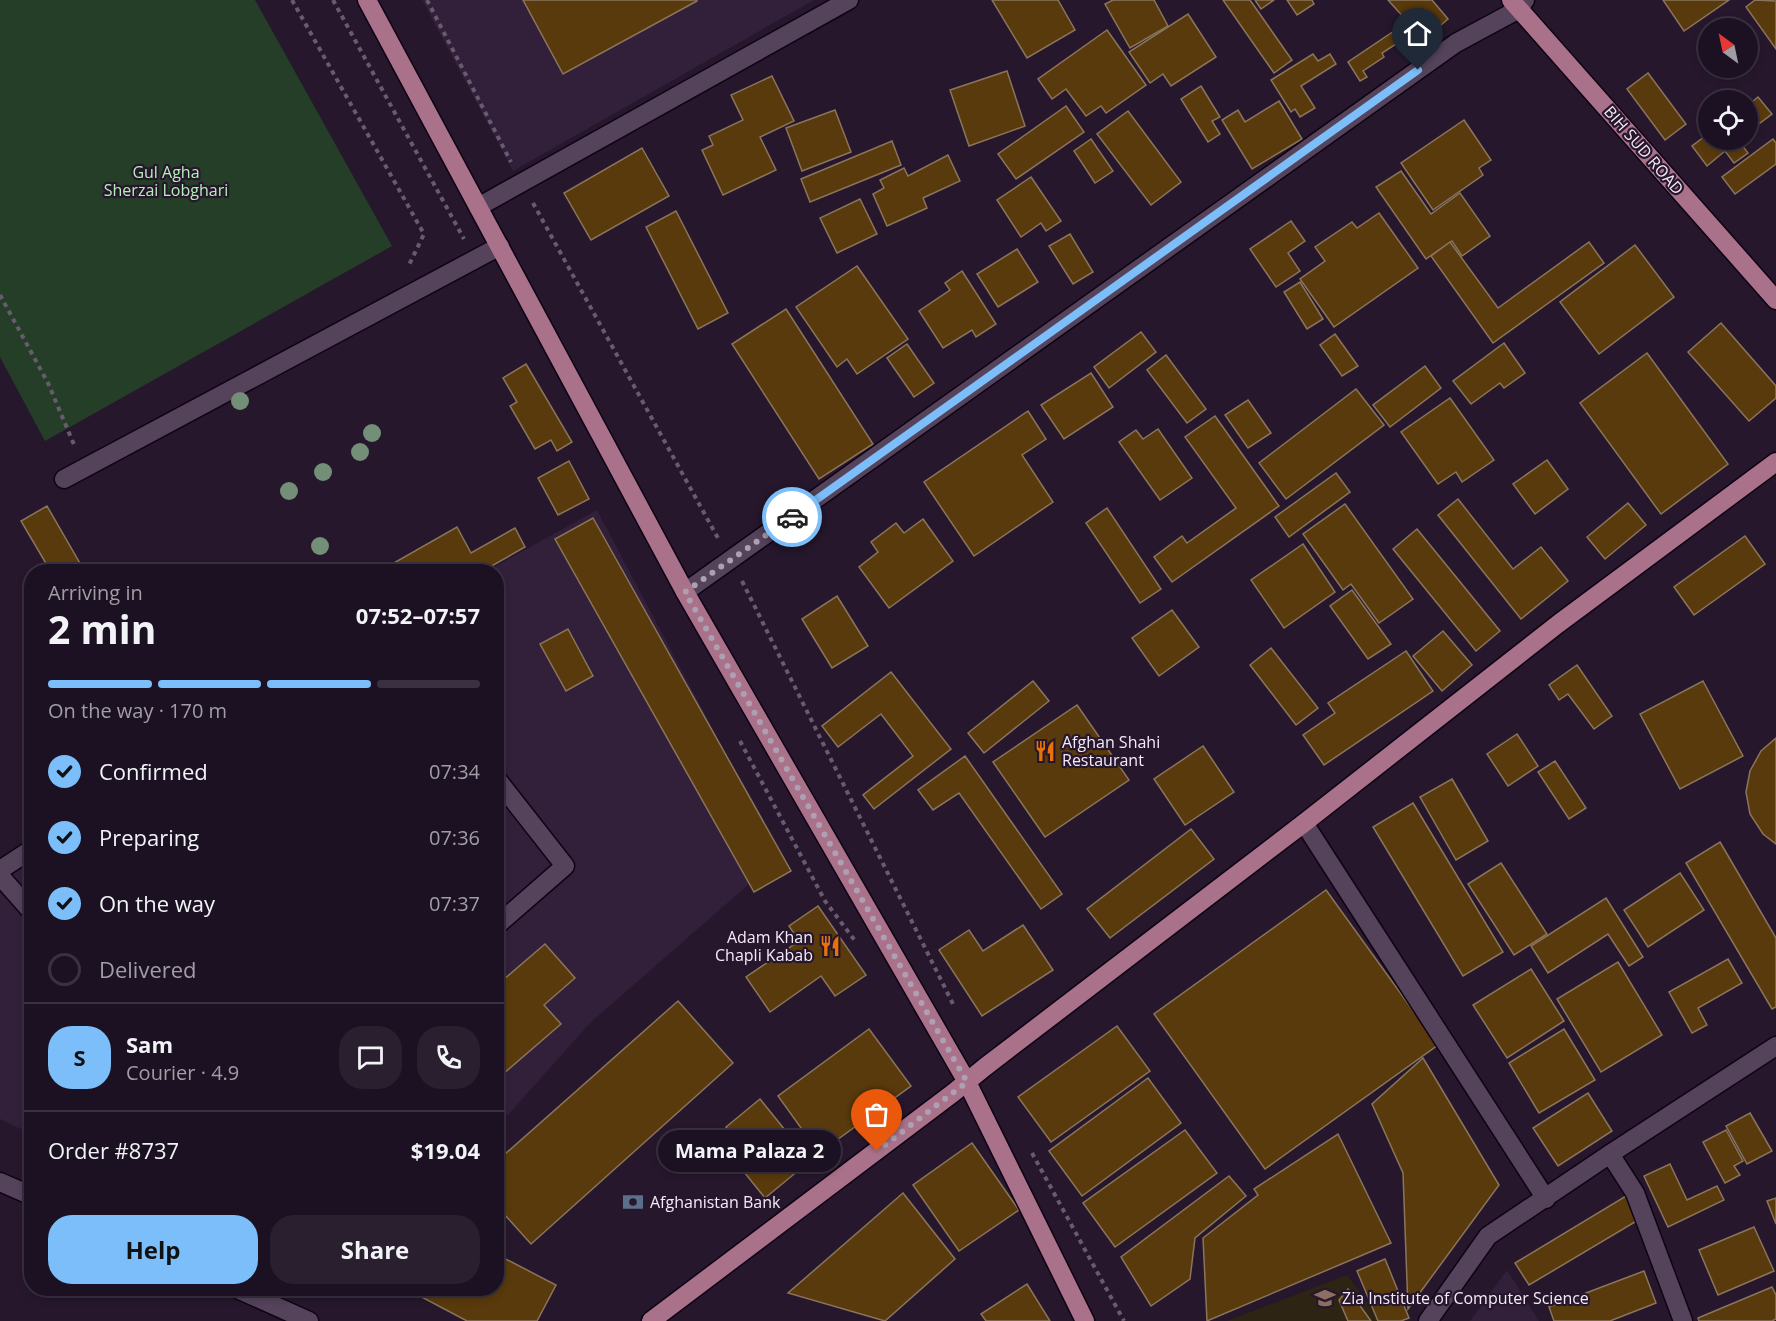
<!DOCTYPE html>
<meta charset="utf-8">
<style>
body{margin:0;font-family:"Open Sans",sans-serif;background:#291f2f;color:#f1f3f6;height:100vh;display:flex;flex-direction:column;font-size:22px;white-space:nowrap}
*{box-sizing:border-box;margin:0}
p{font-size:20px;color:#a09da5}
.icon{flex:none;width:33px;height:33px;fill:none;stroke:currentColor;stroke-width:2;stroke-linecap:round;stroke-linejoin:round}
.map{position:relative;flex:1;overflow:hidden}
.details{position:absolute;left:24px;top:564px;width:480px;height:732px;display:flex;flex-direction:column;background:#1c1122;border-radius:24px;box-shadow:0 3px 9px #0003,0 0 0 2px #3a3140}
.details>*{flex:none}
.needle{width:39px;rotate:327deg}
.fabs{position:absolute;left:1698px;top:18px;display:grid;gap:12px}
.fabs a{display:grid;place-items:center;width:60px;height:60px;border-radius:50%;background:#1c1122;box-shadow:0 3px 9px #0003,0 0 0 2px #3a3140;font-size:30px}
.pin{position:absolute;display:grid;place-items:center;width:51px;height:51px;color:#fff;margin:-62px -26px;border-radius:50% 50% 50% 0;rotate:-45deg;box-shadow:0 0 6px #0007}
.pin .icon{rotate:45deg}
.courier{position:absolute;display:grid;place-items:center;width:60px;height:60px;margin:-30px;border:4px solid #7cbef9;border-radius:50%;background:#fff;color:#222;box-shadow:0 2px 8px #0007}
.bubble{position:absolute;height:42px;border-radius:21px;background:#1c1122;box-shadow:0 3px 9px #0003,0 0 0 2px #3a3140;font-size:20px;font-weight:700;line-height:42px;text-align:center}
.head em{font-style:normal;font-weight:700}
.head div{display:flex;flex-direction:column-reverse}
.head{display:flex;align-items:center;justify-content:space-between;height:102px;padding:0 24px}
h1{font-size:39px;font-weight:700;line-height:45px}
.bar{display:grid;grid-template-columns:repeat(4,1fr);gap:9px 6px;align-content:center;height:72px;padding:0 24px}
.bar i{height:8px;border-radius:4px;background:#3a3140}
.bar .on{background:#7cbef9}
.bar p{grid-column:span 4}
.line{display:flex;align-items:center;gap:15px;padding:0 24px;border-top:2px solid #3a3140}
.line div{flex:1}
.round{display:grid;place-items:center;flex:none;width:63px;height:63px;border-radius:24px;background:#291f2f}
ol{padding:0 24px;list-style:none}
li{display:flex;align-items:center;gap:18px;height:66px}
li p{margin-inline-start:auto}
li .icon{padding:6px;border-radius:50%;background:#7cbef9;color:#111;stroke-width:4}
li:last-child{color:#a09da5}
li i{width:33px;height:33px;border:3px solid #3a3140;border-radius:50%}
.button{display:flex;gap:12px;margin-top:auto;padding:12px 24px}
.button a{flex:1;height:69px;border-radius:24px;background:#7cbef9;color:#111;font-size:24px;font-weight:700;line-height:69px;text-align:center}
.button a+a{background:#291f2f;color:#f1f3f6}
.map>svg:first-child{display:block}
.built{fill:#321f3a}
.education{fill:#2d2414}
.green{fill:#253e27}
.building{fill:#593a0c;stroke:#8a755c;stroke-width:1.5}
.lines{fill:none;stroke-linecap:round;stroke-linejoin:round}
.minor-casing{stroke:#0f0314;stroke-width:21}
.major-casing{stroke:#0f0314;stroke-width:21}
.path{stroke:#685b6f;stroke-width:4;stroke-dasharray:4.5 4.5;stroke-linecap:butt}
.minor{stroke:#54435b;stroke-width:18}
.major{stroke:#a9728a;stroke-width:18}
.tree{fill:#738f78}
.done{stroke:#ada0b2;stroke-width:6;stroke-dasharray:0 10.8}
.route{stroke:#7cbef9;stroke-width:8}
.labels{text-anchor:middle;dominant-baseline:central;stroke-width:4.5;stroke-linejoin:round;paint-order:stroke}
.street-label{font-size:16px;fill:#f5eaf9;stroke:#26172d}
.park-label{font-size:16px;fill:#b2f1b6;stroke:#26172d}
.poi-label{font-size:16px;fill:#f5eaf9;stroke:#26172d;text-anchor:start}
</style>
<div class="map">
<svg width="1776" height="1321" viewBox="0 0 1776 1321">
<rect width="100%" height="100%" fill="#26172d"/>
<g class="built">
<path d="M422 0H814L513 171Z"/>
<path d="M597 510 780 857 590 1023 497 1127 496 572H485Z"/>
<path d="M31 838V1134L0 1119V858Z"/>
<path d="M1507 1270 1539 1321H1470Z"/>
</g>
<path class="education" d="M1347 1275 1381 1321H1227Z"/>
<path class="green" d="M0 0H255L392 246 45 441 0 357Z"/>
<g class="building">
<path d="M523 0H696L697 1 563 74Z"/>
<path d="M992 0H1058L1075 30 1027 58Z"/>
<path d="M1113 0H1154L1168 26 1130 48 1105 4Z"/>
<path d="M1223 0H1250L1292 60 1274 73Z"/>
<path d="M1255 0H1274L1261 9Z"/>
<path d="M1287 0H1312L1314 4 1297 15Z"/>
<path d="M1388 0H1432L1448 19 1424 40Z"/>
<path d="M1663 0H1729L1684 31Z"/>
<path d="M1755 0 1776 1V49L1746 7Z"/>
<path d="M1188 14 1216 57 1171 86 1163 74 1150 83 1129 52Z"/>
<path d="M1406 23 1413 33 1382 53 1384 57 1363 71 1367 77 1360 81 1348 62Z"/>
<path d="M1107 30 1146 85 1106 113 1101 106 1086 116 1066 89 1052 99 1038 79Z"/>
<path d="M1313 54 1318 61 1330 54 1336 64 1301 86 1315 108 1300 117 1295 109 1291 112 1271 80Z"/>
<path d="M1007 71 1025 126 969 146 950 90Z"/>
<path d="M1648 73 1686 124 1665 140 1627 89Z"/>
<path d="M772 76 794 121 760 137 776 170 723 195 702 150 713 145 709 136 743 120 731 95Z"/>
<path d="M1201 86 1220 117 1212 121 1220 134 1208 142 1181 99Z"/>
<path d="M1758 97 1772 114 1748 132V105Z"/>
<path d="M1279 101 1302 139 1252 169 1222 120 1238 110 1245 122Z"/>
<path d="M1066 106 1084 132 1016 179 998 154Z"/>
<path d="M835 110 851 152 802 171 786 128Z"/>
<path d="M1128 111 1181 182 1151 205 1097 134Z"/>
<path d="M1464 120 1491 160 1479 168 1483 175 1433 210 1401 163Z"/>
<path d="M1708 134V140H1738L1748 153 1734 163 1725 151 1707 166 1692 146Z"/>
<path d="M1091 139 1113 171 1095 183 1074 151Z"/>
<path d="M1773 139 1776 143V164L1735 194 1722 177Z"/>
<path d="M892 141 901 165 810 202 801 179Z"/>
<path d="M642 148 669 196 591 240 564 193Z"/>
<path d="M948 155 960 181 923 198 927 208 887 226 873 194 884 188 880 180 904 168 908 176Z"/>
<path d="M1401 171 1431 214 1460 193 1490 236 1462 256 1452 241 1426 259 1376 187Z"/>
<path d="M1031 177 1061 221 1046 231 1041 223 1021 237 997 200Z"/>
<path d="M860 199 877 234 837 253 820 218Z"/>
<path d="M676 211 728 313 698 329 646 227Z"/>
<path d="M1379 213 1418 268 1334 327 1300 279 1325 261 1315 247 1352 222 1357 228Z"/>
<path d="M1291 221 1305 241 1288 253 1300 271 1276 287 1250 249Z"/>
<path d="M1070 234 1093 272 1073 284 1049 246Z"/>
<path d="M1450 242 1498 308 1589 242 1604 263 1493 343 1431 256Z"/>
<path d="M1635 245 1674 297 1599 354 1560 302Z"/>
<path d="M1017 249 1038 282 998 307 977 274Z"/>
<path d="M857 266 908 339 857 374 847 359 837 367 796 307Z"/>
<path d="M962 271 996 324 976 337 972 330 943 348 919 311 950 290 945 283Z"/>
<path d="M1300 282 1323 319 1307 329 1284 292Z"/>
<path d="M786 309 873 444 819 479 732 344Z"/>
<path d="M1721 323 1776 386V398L1749 421 1688 352Z"/>
<path d="M1141 332 1156 352 1109 388 1094 367Z"/>
<path d="M1335 334 1358 366 1342 376 1320 345Z"/>
<path d="M1504 343 1525 373 1504 388 1500 383 1471 404 1453 381Z"/>
<path d="M907 344 934 383 914 397 887 358Z"/>
<path d="M1647 353 1728 464 1661 514 1580 403Z"/>
<path d="M1166 355 1206 409 1187 423 1147 370Z"/>
<path d="M526 364 572 442 557 451 551 440 535 449 510 406 517 402 503 378Z"/>
<path d="M1425 366 1441 388 1390 427 1373 405Z"/>
<path d="M1091 373 1113 407 1064 439 1041 405Z"/>
<path d="M1356 389 1384 425 1286 499 1259 463Z"/>
<path d="M1450 398 1494 460 1462 482 1456 472 1438 484 1401 432Z"/>
<path d="M1248 400 1271 433 1248 448 1225 415Z"/>
<path d="M1028 411 1046 439 1022 455 1053 502 974 556 924 482Z"/>
<path d="M1215 416 1279 506 1172 582 1154 557 1182 536 1187 543 1236 508 1185 437Z"/>
<path d="M1158 429 1192 478 1160 500 1119 442 1136 430 1143 439Z"/>
<path d="M1547 460 1568 489 1535 514 1513 484Z"/>
<path d="M569 461 589 499 558 515 538 478Z"/>
<path d="M1336 473 1350 492 1289 537 1275 517Z"/>
<path d="M1458 499 1513 569 1541 547 1568 581 1521 619 1438 515Z"/>
<path d="M1628 503 1646 525 1605 559 1587 537Z"/>
<path d="M1345 504 1413 599 1379 623 1351 584 1343 590 1303 534Z"/>
<path d="M47 506 85 572H51L21 521Z"/>
<path d="M1107 508 1161 589 1140 603 1086 523Z"/>
<path d="M593 518 791 871 754 892 555 539Z"/>
<path d="M923 519 953 561 889 608 859 567 878 552 871 542 896 523 904 533Z"/>
<path d="M457 527 471 553 515 528 525 547 481 572H378Z"/>
<path d="M1417 529 1500 631 1476 651 1393 549Z"/>
<path d="M1745 536 1765 564 1694 615 1674 587Z"/>
<path d="M1303 544 1335 592 1284 628 1251 580Z"/>
<path d="M1352 590 1391 644 1368 659 1330 606Z"/>
<path d="M837 596 868 646 832 668 802 619Z"/>
<path d="M1172 610 1199 647 1159 676 1132 638Z"/>
<path d="M568 629 593 676 566 691 540 644Z"/>
<path d="M1443 631 1472 665 1442 691 1413 656Z"/>
<path d="M1271 648 1318 708 1296 725 1250 665Z"/>
<path d="M1406 651 1433 691 1324 765 1303 735 1335 713 1328 703Z"/>
<path d="M1577 665 1612 716 1594 729 1568 694 1559 700 1549 685Z"/>
<path d="M891 672 951 749 874 809 863 795 913 756 881 714 838 747 822 726Z"/>
<path d="M1033 681 1049 701 984 753 968 733Z"/>
<path d="M1703 681 1743 756 1680 789 1640 714Z"/>
<path d="M1077 705 1129 780 1045 837 993 762Z"/>
<path d="M1517 734 1538 766 1508 786 1487 754Z"/>
<path d="M1776 738V844L1763 834 1750 814 1746 792 1750 771 1761 751Z"/>
<path d="M1203 746 1234 792 1185 825 1154 779Z"/>
<path d="M965 756 1062 894 1041 909 959 793 933 810 918 790Z"/>
<path d="M1555 761 1586 808 1569 819 1538 772Z"/>
<path d="M1452 779 1488 841 1456 860 1420 797Z"/>
<path d="M1413 803 1503 952 1463 976 1373 827Z"/>
<path d="M1191 829 1214 859 1110 938 1087 909Z"/>
<path d="M1720 842 1776 938V1007L1772 1009 1686 863Z"/>
<path d="M1501 863 1547 934 1514 955 1468 884Z"/>
<path d="M1680 873 1704 910 1648 947 1624 910Z"/>
<path d="M1326 890 1438 1045 1265 1169 1154 1014Z"/>
<path d="M1606 898 1643 957 1629 966 1608 934 1548 973 1531 946Z"/>
<path d="M818 906 866 975 835 996 821 976 770 1012 746 977 799 941 789 926Z"/>
<path d="M1023 925 1053 970 982 1016 939 950 969 930 983 951Z"/>
<path d="M545 944 575 978 544 1005 561 1024 496 1080V986Z"/>
<path d="M1728 959 1742 983 1698 1008 1707 1025 1692 1033 1669 992Z"/>
<path d="M1618 962 1662 1035 1601 1072 1557 999Z"/>
<path d="M1531 969 1564 1021 1507 1058 1473 1005Z"/>
<path d="M678 1001 733 1063 531 1244 496 1205V1162Z"/>
<path d="M1117 1026 1150 1071 1051 1142 1018 1097Z"/>
<path d="M869 1029 911 1086 819 1153 778 1096Z"/>
<path d="M1564 1029 1595 1080 1539 1113 1509 1063Z"/>
<path d="M1423 1058 1499 1185 1408 1309 1403 1173 1372 1104Z"/>
<path d="M1148 1078 1181 1123 1082 1196 1049 1151Z"/>
<path d="M1588 1093 1612 1131 1558 1166 1533 1128Z"/>
<path d="M760 1099 810 1161 765 1198 732 1157 743 1148 726 1127Z"/>
<path d="M1750 1113 1772 1151 1747 1164 1726 1126Z"/>
<path d="M1185 1130 1217 1173 1115 1247 1083 1203Z"/>
<path d="M1726 1130 1743 1161 1734 1166 1740 1175 1725 1183 1703 1142Z"/>
<path d="M1338 1134 1391 1243 1207 1321 1203 1238 1258 1195 1254 1189Z"/>
<path d="M972 1143 1019 1210 959 1251 913 1185Z"/>
<path d="M1670 1164 1687 1200 1717 1186 1724 1200 1668 1227 1644 1176Z"/>
<path d="M1229 1176 1246 1196 1195 1238 1190 1279 1151 1306 1121 1257Z"/>
<path d="M903 1193 955 1259 885 1321 788 1293Z"/>
<path d="M1626 1196 1640 1219 1529 1285 1515 1263Z"/>
<path d="M1776 1198V1224L1767 1201Z"/>
<path d="M1754 1227 1774 1271 1718 1295 1699 1250Z"/>
<path d="M496 1254 556 1285 537 1321H467L412 1292 414 1288H496Z"/>
<path d="M1385 1259 1409 1318 1401 1321H1378L1357 1271Z"/>
<path d="M1644 1271 1656 1303 1610 1321H1554L1549 1307Z"/>
<path d="M1027 1284 1050 1321H986L981 1314Z"/>
<path d="M1772 1287 1776 1295V1319L1772 1321H1699L1698 1318Z"/>
<path d="M1348 1289 1371 1321H1348L1339 1300Z"/>
</g>
<g class="lines">
<defs>
<g id="minor">
<path d="M478 207 849 0"/>
<path d="M64 479 500 246"/>
<path d="M685 592 1456 43 1519 9 1525 0"/>
<path d="M496 778 565 866 496 926"/>
<path d="M1304 823 1546 1199"/>
<path d="M0 870 32 849"/>
<path d="M0 876 32 912"/>
<path d="M1610 1154 1635 1193 1683 1321"/>
<path d="M0 1182 32 1196"/>
<path d="M235 1288 309 1321"/>
<path d="M1428 1321 1488 1236 1610 1154 1776 1046"/>
</g>
<g id="major">
<path d="M367 0 685 592 967 1082 1085 1321"/>
<path d="M1511 0 1776 300"/>
<path d="M651 1321 953 1093 985 1067 1304 823 1558 624 1776 462"/>
</g>
</defs>
<use href="#minor" class="minor-casing"/>
<use href="#major" class="major-casing"/>
<g class="path">
<path d="M292 0 424 234 408 267"/>
<path d="M333 0 464 239"/>
<path d="M427 0 511 162"/>
<path d="M533 203 719 540"/>
<path d="M0 295 48 383 75 447"/>
<path d="M742 581 954 1006"/>
<path d="M740 741 825 901 856 942"/>
<path d="M1032 1153 1124 1321"/>
</g>
<use href="#minor" class="minor"/>
<use href="#major" class="major"/>
</g>
<g class="tree">
<circle cx="240" cy="401" r="9"/>
<circle cx="372" cy="433" r="9"/>
<circle cx="360" cy="452" r="9"/>
<circle cx="323" cy="472" r="9"/>
<circle cx="289" cy="491" r="9"/>
<circle cx="320" cy="546" r="9"/>
</g>
<g class="lines">
<path class="done" d="M792 517 685 592 967 1082 877 1151"/>
<path class="route" d="M792 517 1418 70"/>
</g>
<defs>
<symbol id="restaurant-bare" viewBox="-9 -9 18 18"><path d="M-5-6h1v4h1v-4h1v4h1v-4h1v5L-1.5 .5V6h-2V.5L-5-1ZM5-6V6H3V1.5H1.5Q1.5-4 5-6Z" fill="#e8710a" stroke="#26172d" stroke-width="2.5" paint-order="stroke"/></symbol>
<symbol id="bank-bare" viewBox="-9 -9 18 18"><path d="M-6-4H6V4H-6ZM0-2.3a2.3 2.3 0 1 0 0 4.6a2.3 2.3 0 1 0 0-4.6Z" fill="#5c6f8a" stroke="#26172d" stroke-width="2.5" paint-order="stroke"/></symbol>
<symbol id="university-bare" viewBox="-9 -9 18 18"><path d="M0-5L7-2L0 1L-7-2ZM-4 1L0 2.5L4 1V4Q0 6-4 4Z" fill="#8d6e63" stroke="#26172d" stroke-width="2.5" paint-order="stroke"/></symbol>
</defs>
<g fill-rule="evenodd">
<use href="#restaurant-bare" x="1030" y="736" width="30" height="30"/>
<use href="#restaurant-bare" x="815" y="931" width="30" height="30"/>
<use href="#bank-bare" x="618" y="1187" width="30" height="30"/>
<use href="#university-bare" x="1310" y="1283" width="30" height="30"/>
</g>
<g class="labels">
<g class="street-label">
<text transform="translate(1644 150) rotate(49)">BIH SUD ROAD</text>
</g>
<g class="park-label">
<text x="166" y="172">Gul Agha<tspan x="166" dy="18">Sherzai Lobghari</tspan></text>
</g>
<g class="poi-label">
<text x="1062" y="742">Afghan Shahi<tspan x="1062" dy="18">Restaurant</tspan></text>
<text x="813" y="937" text-anchor="end">Adam Khan<tspan x="813" dy="18">Chapli Kabab</tspan></text>
<text x="650" y="1202">Afghanistan Bank</text>
<text x="1342" y="1298">Zia Institute of Computer Science</text>
</g>
</g>
</svg>
<div class="fabs">
<a><svg class="needle" viewBox="-14 -14 28 28"><path d="M0-13l5 13h-10z" fill="#e53935"/><path d="M0 13l5-13h-10z" fill="#a09da5"/></svg></a>
<a><svg class="icon" aria-label="locate" viewBox="0 0 24 24"><circle cx="12" cy="12" r="6"/><path d="M12 2v4M12 18v4M2 12h4M18 12h4"/></svg></a>
</div>
<div class="pin" style="left:877px;top:1151px;background:#ea580c"><svg class="icon" aria-label="bag" viewBox="0 0 24 24"><path d="M5 8h14l-1 12H6zM9 8a3 3 0 0 1 6 0"/></svg></div>
<div class="pin" style="left:1418px;top:70px;background:#1f2937"><svg class="icon" aria-label="home" viewBox="0 0 24 24"><path d="M3 11l9-7 9 7M6 9v11h12V9"/></svg></div>
<div class="courier" style="left:792px;top:517px"><svg class="icon" aria-label="car" viewBox="0 0 24 24"><path d="M5 17H2v-5l4-1 3-4h7l3 4 3 1v5h-3M9 17h6M6 11h13"/><circle cx="7" cy="17" r="2"/><circle cx="17" cy="17" r="2"/></svg></div>
<div class="bubble" style="left:658px;top:1130px;width:183px">Mama Palaza 2</div>
<section class="details">
<div class="head"><div><h1>2 min</h1><p>Arriving in</p></div><em>07:52–07:57</em></div>
<div class="bar"><i class="on"></i><i class="on"></i><i class="on"></i><i></i><p>On the way · 170 m</p></div>
<ol>
<li><svg class="icon" aria-label="check" viewBox="0 0 24 24"><path d="M5 12l5 5 9-10"/></svg>Confirmed<p>07:34</p></li>
<li><svg class="icon" aria-label="check" viewBox="0 0 24 24"><path d="M5 12l5 5 9-10"/></svg>Preparing<p>07:36</p></li>
<li><svg class="icon" aria-label="check" viewBox="0 0 24 24"><path d="M5 12l5 5 9-10"/></svg>On the way<p>07:37</p></li>
<li><i></i>Delivered</li>
</ol>
<div class="line" style="height:108px"><b class="round" style="background:#7cbef9;color:#111">S</b><div><b>Sam</b><p>Courier · 4.9</p></div><a class="round"><svg class="icon" aria-label="chat" viewBox="0 0 24 24"><path d="M4 5h16v11H9l-5 4z"/></svg></a><a class="round"><svg class="icon" aria-label="phone" viewBox="0 0 24 24"><path d="M5 4h4l2 5-3 2q2 4 5 5l2-3 5 2v4C11 20 4 13 5 4z"/></svg></a></div>
<div class="line" style="height:78px"><div>Order #8737</div><b>$19.04</b></div>
<div class="button"><a>Help</a><a>Share</a></div>
</section>
</div>
